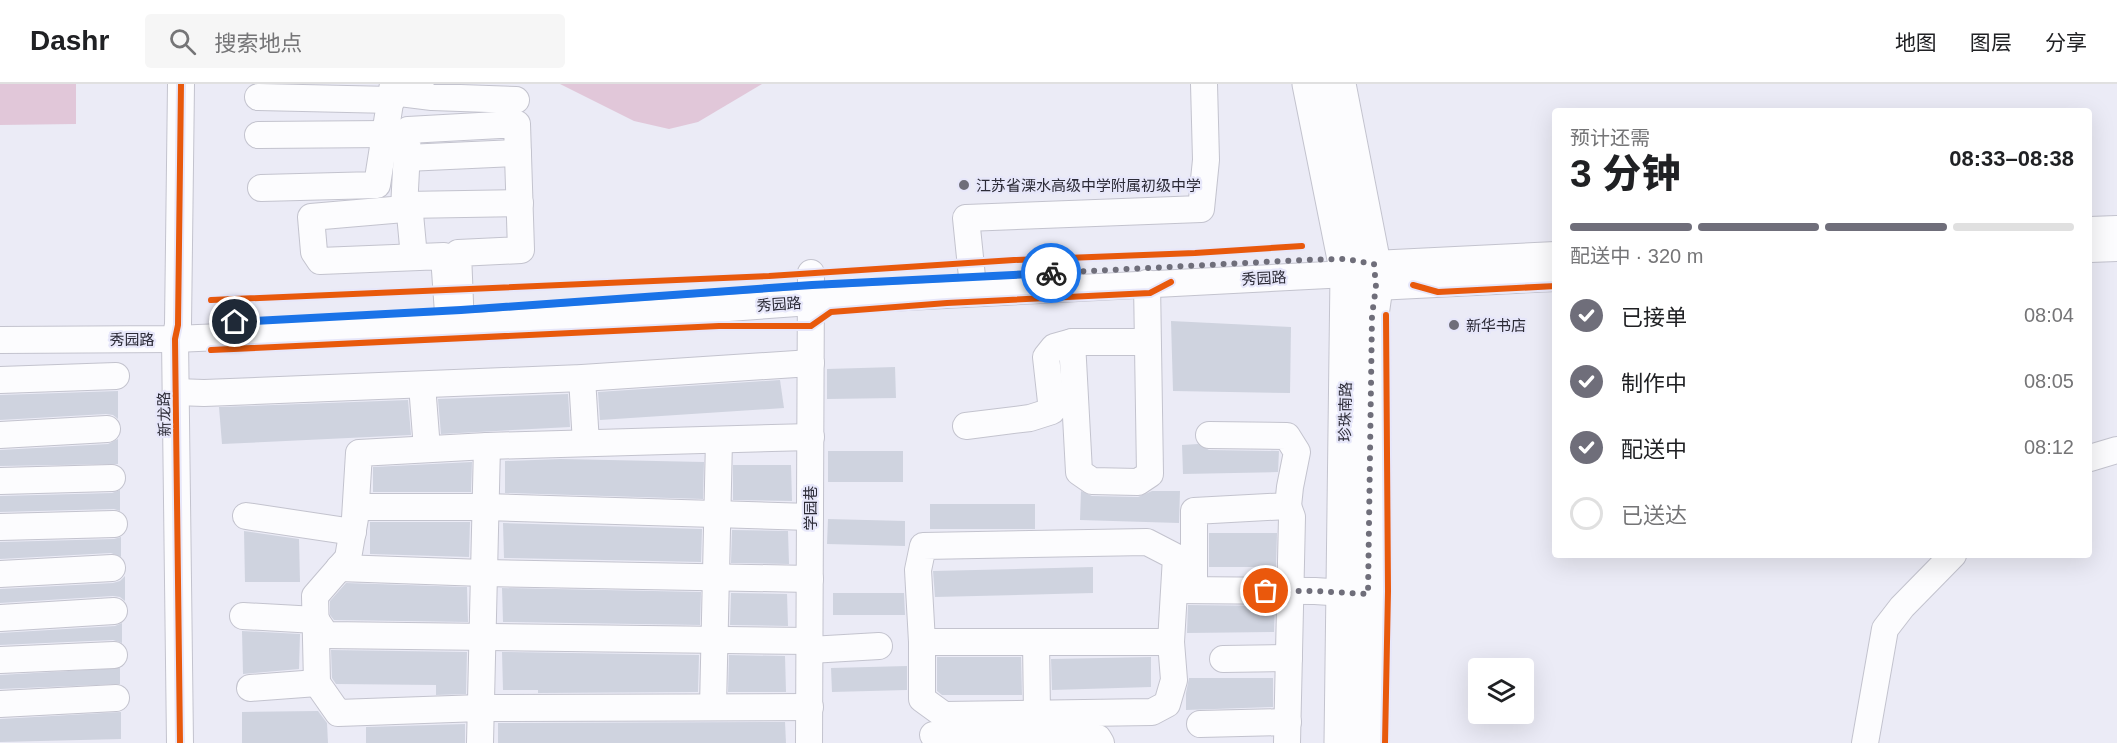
<!DOCTYPE html>
<html lang="zh">
<meta charset="utf-8">
<style>
body{margin:0;font-family:Arial,"Noto Sans SC",sans-serif;background:#f6f6f6;color:#202124;height:100vh;display:flex;flex-direction:column;font-size:22px;white-space:nowrap}
*{box-sizing:border-box;margin:0}
p{font-size:20px;color:#757577}
.icon{flex:none;width:33px;height:33px;fill:none;stroke:currentColor;stroke-width:2;stroke-linecap:round;stroke-linejoin:round}
.map{position:relative;flex:1;overflow:hidden}
.sheet{position:absolute;left:1552px;top:24px;width:540px;height:450px;display:flex;flex-direction:column;background:#fff;border-radius:6px;box-shadow:0 6px 24px #0002}
.sheet>*{flex:none}
.tools{position:absolute;left:1468px;top:574px;display:grid;gap:12px}
.tools a{display:grid;place-items:center;width:66px;height:66px;border-radius:6px;background:#fff;box-shadow:0 6px 24px #0002;font-size:30px}
.pin{position:absolute;display:grid;place-items:center;width:51px;height:51px;color:#fff;margin:-26px;border:3px solid #fff;border-radius:50%;box-shadow:0 2px 6px #0007}
.courier{position:absolute;display:grid;place-items:center;width:60px;height:60px;margin:-30px;border:4px solid #1a73e8;border-radius:50%;background:#fff;color:#222;box-shadow:0 2px 8px #0007}
.summary em{font-style:normal;font-weight:800}
.summary div{display:flex;flex-direction:column-reverse}
.summary{display:flex;align-items:center;justify-content:space-between;height:102px;padding:0 18px}
h1{font-size:39px;font-weight:800;line-height:45px}
.bar{display:grid;grid-template-columns:repeat(4,1fr);gap:9px 6px;align-content:center;height:72px;padding:0 18px}
.bar i{height:8px;border-radius:4px;background:#e0e0e0}
.bar .current{background:#6f6e7a}
.bar p{grid-column:span 4}
ol{padding:0 18px;list-style:none}
li{display:flex;align-items:center;gap:18px;height:66px}
li p{margin-inline-start:auto}
li .icon{padding:6px;border-radius:50%;background:#6f6e7a;color:#fff;stroke-width:4}
li:last-child{color:#757577}
li i{width:33px;height:33px;border:3px solid #e0e0e0;border-radius:50%}
header{display:flex;align-items:center;gap:36px;box-sizing:border-box;height:84px;padding:0 30px;background:#fff;border-bottom:2px solid #e0e0e0}
header strong{font-size:28px}
nav{display:flex;gap:33px;margin-inline-start:auto;font-size:21px}
.search{width:420px;height:54px;background:#f6f6f6;display:flex;align-items:center;gap:15px;box-sizing:border-box;padding:0 21px;border-radius:6px;color:#757577;font-size:22px}
.map>svg:first-child{display:block}
.green{fill:#e1c7d9}
.building{fill:#cfd3df}
.lines{fill:none;stroke-linecap:round;stroke-linejoin:round}
.minor-casing{stroke:#c3c3ce;stroke-width:28}
.major-casing{stroke:#c3c3ce;stroke-width:35}
.minor{stroke:#fcfcfe;stroke-width:26}
.major{stroke:#fcfcfe;stroke-width:33}
.cycleway-casing{stroke:#e7e7fa;stroke-width:10}
.cycleway{stroke:#e8590c;stroke-width:6}
.done{stroke:#6f6e7a;stroke-width:6;stroke-dasharray:0 10.8}
.route{stroke:#1a73e8;stroke-width:8}
.poi-dot{fill:#6f6e7a;stroke:#e7e7fa;stroke-width:2}
.labels{text-anchor:middle;dominant-baseline:central;stroke-width:4.5;stroke-linejoin:round;paint-order:stroke}
.poi-label{font-size:15px;fill:#2c2b37;stroke:#e7e7fa;text-anchor:start}
.street-label{font-size:15px;fill:#2c2b37;stroke:#e7e7fa}
</style>
<header>
<strong>Dashr</strong>
<div class="search"><svg class="icon" aria-label="search" viewBox="0 0 24 24"><circle cx="10" cy="10" r="6"/><path d="M15 15l6 6"/></svg>搜索地点</div>
<nav><a>地图</a><a>图层</a><a>分享</a></nav>
</header>
<div class="map">
<svg width="2117" height="659" viewBox="0 0 2117 659">
<rect width="100%" height="100%" fill="#ebebf6"/>
<g class="green">
<path d="M0 0H76V40L0 41Z"/>
<path d="M560 0H762L698 38 669 45 634 37Z"/>
</g>
<g class="building">
<path d="M1171 237 1291 243 1290 309 1173 307Z"/>
<path d="M895 283 896 314 827 315V285Z"/>
<path d="M780 296 784 324 600 336 598 308Z"/>
<path d="M118 307V335L113 331 106 330 0 336V311Z"/>
<path d="M568 310 570 343 441 350 438 315Z"/>
<path d="M408 316 411 351 222 360 219 323Z"/>
<path d="M118 355V380L0 382V366L108 360Z"/>
<path d="M1198 360 1209 366 1279 367 1278 388 1183 390 1182 361Z"/>
<rect x="828" y="367" width="75" height="31"/>
<path d="M561 375 704 378 703 415 505 409V377Z"/>
<path d="M472 378 471 408H373V383Z"/>
<path d="M733 381H791L792 417 733 416Z"/>
<path d="M120 406V427L114 425 0 428V412L112 409Z"/>
<path d="M1081 407 1092 412 1138 413 1152 407H1180L1179 439 1080 436Z"/>
<rect x="930" y="420" width="105" height="25"/>
<path d="M828 435 905 437V462L827 460Z"/>
<path d="M370 438H470L469 473 370 470Z"/>
<path d="M503 439 702 445 701 478 504 474Z"/>
<path d="M732 446 788 447 789 480 731 479Z"/>
<path d="M244 447 299 455 300 498H245Z"/>
<path d="M1209 449H1277L1276 483H1209Z"/>
<path d="M121 453V473L111 469 0 475V458L114 455Z"/>
<path d="M1093 483V509L935 513 933 487Z"/>
<path d="M125 492V517L120 513 113 512 0 519V505L113 499 120 497Z"/>
<path d="M346 499 467 503 468 538 334 536 330 531V517Z"/>
<path d="M502 504 701 508 700 541 503 538Z"/>
<path d="M731 509 787 510 788 542 730 541Z"/>
<path d="M833 509H904L905 531H833Z"/>
<path d="M1188 521 1275 522 1274 548 1187 549Z"/>
<path d="M122 539V559L113 556 0 561V549L115 542Z"/>
<path d="M242 547 300 550 299 585 243 590Z"/>
<path d="M331 566 467 568 466 610 436 611V601L336 600 332 594Z"/>
<path d="M502 568 699 571 698 608 538 609V606H503Z"/>
<path d="M729 571 785 572 786 608H728Z"/>
<path d="M937 573H1021L1022 611H942L937 607Z"/>
<path d="M1151 573V603L1052 606 1051 575Z"/>
<path d="M907 582V606L832 608 831 584Z"/>
<path d="M120 584V600L0 605V591Z"/>
<path d="M1189 594H1273V623L1186 626V609Z"/>
<path d="M318 627 327 639 328 659H242V628Z"/>
<path d="M121 628V655L0 658V635Z"/>
<path d="M785 638 786 659H498V639Z"/>
<path d="M465 640V659H366V643Z"/>
</g>
<g class="lines">
<defs>
<g id="minor">
<path d="M392 8 432 13 516 16"/>
<path d="M258 13 392 16"/>
<path d="M258 51 386 50"/>
<path d="M406 74 518 69"/>
<path d="M261 104 377 101 393 0"/>
<path d="M404 121 520 119"/>
<path d="M404 125 410 130 414 173"/>
<path d="M2090 146 2117 145"/>
<path d="M2090 165 2117 164"/>
<path d="M1355 177 1374 180 1556 171"/>
<path d="M972 193 966 134 1201 125 1206 76 1204 0"/>
<path d="M1147 199 1150 390 1138 398 1092 397 1079 388 1072 258H1148"/>
<path d="M449 243 444 172 320 177 314 168 311 133 404 125 408 46 517 40 521 166 458 169 461 243"/>
<path d="M0 256 175 255 461 243 811 218 1347 190 1376 203 1556 194"/>
<path d="M582 294 586 359"/>
<path d="M0 296 116 292"/>
<path d="M422 301 427 365"/>
<path d="M176 308 204 309 582 294 811 279"/>
<path d="M966 342 1030 334 1052 327 1046 273 1054 263 1072 258"/>
<path d="M0 351 107 345"/>
<path d="M2090 374 2117 366"/>
<path d="M0 397 112 394"/>
<path d="M356 423H485L810 433"/>
<path d="M246 432 353 448"/>
<path d="M0 443 114 440"/>
<path d="M339 484 484 489 810 495"/>
<path d="M0 490 112 484"/>
<path d="M1177 506 1315 507 1360 510"/>
<path d="M1194 506V427L1288 422 1290 403 1297 368 1287 352 1209 351"/>
<path d="M243 532 316 536"/>
<path d="M0 534 114 527"/>
<path d="M316 536 326 551 810 557"/>
<path d="M922 558H1171L1176 473 1147 458 923 462 918 486 922 558V615L944 631 1152 628 1167 620 1174 596 1171 558"/>
<path d="M1036 558 1037 629"/>
<path d="M810 566 879 562"/>
<path d="M1223 575 1289 574"/>
<path d="M0 576 114 571"/>
<path d="M250 604 317 599"/>
<path d="M0 620 116 614"/>
<path d="M713 623 719 356"/>
<path d="M810 623 481 624 338 629 317 599 315 512 348 474 355 434 359 369 487 362 811 353"/>
<path d="M1200 640 1288 638"/>
<path d="M933 651 1098 654 1101 659"/>
<path d="M180 659 175 255 178 241 181 0"/>
<path d="M480 659 487 362"/>
<path d="M809 659 811 189"/>
<path d="M1287 659 1292 433 1288 422"/>
<path d="M1865 659 1885 545 1902 523 1953 471"/>
</g>
<g id="major">
<path d="M1309 0 1347 190 1341 659"/>
<path d="M1339 0 1374 180 1376 203 1372 231 1366 659"/>
</g>
</defs>
<use href="#minor" class="minor-casing"/>
<use href="#major" class="major-casing"/>
<use href="#minor" class="minor"/>
<use href="#major" class="major"/>
<defs>
<g id="cycleway">
<path d="M1413 201 1438 208 1556 202"/>
<path d="M211 216 769 192 1014 176 1195 169 1302 162"/>
<path d="M211 266 719 242H811L831 228 947 219 1150 209 1171 198"/>
<path d="M180 659 175 255 178 241 181 0"/>
<path d="M1385 659 1388 507 1386 231"/>
</g>
</defs>
<use href="#cycleway" class="cycleway-casing"/>
<use href="#cycleway" class="cycleway"/>
</g>
<g class="lines">
<path class="done" d="M1051 189 1303 176 1345 175 1374 180 1376 203 1372 231 1368 510 1315 507H1266"/>
<path class="route" d="M235 238 461 226 812 201 1051 189"/>
</g>
<g class="poi-dot">
<circle cx="964" cy="101" r="6"/>
<circle cx="1454" cy="241" r="6"/>
</g>
<g class="labels">
<g class="poi-label">
<text x="976" y="101">江苏省溧水高级中学附属初级中学</text>
<text x="1466" y="241">新华书店</text>
</g>
<g class="street-label">
<text transform="translate(1264 194) rotate(-3)">秀园路</text>
<text transform="translate(779 220) rotate(-4)">秀园路</text>
<text x="132" y="255">秀园路</text>
<text transform="translate(1345 328) rotate(-89)">珍珠南路</text>
<text transform="translate(164 330) rotate(-91)">新龙路</text>
<text transform="translate(810 424) rotate(-90)">学园巷</text>
</g>
</g>
</svg>
<div class="tools">
<a><svg class="icon" aria-label="layers" viewBox="0 0 24 24"><path d="M12 4l9 5-9 5-9-5zM3 14l9 5 9-5"/></svg></a>
</div>
<div class="pin" style="left:1266px;top:507px;background:#ea580c"><svg class="icon" aria-label="bag" viewBox="0 0 24 24"><path d="M5 8h14l-1 12H6zM9 8a3 3 0 0 1 6 0"/></svg></div>
<div class="pin" style="left:235px;top:238px;background:#1f2937"><svg class="icon" aria-label="home" viewBox="0 0 24 24"><path d="M3 11l9-7 9 7M6 9v11h12V9"/></svg></div>
<div class="courier" style="left:1051px;top:189px"><svg class="icon" aria-label="bike" viewBox="0 0 24 24"><circle cx="6" cy="16" r="4"/><circle cx="18" cy="16" r="4"/><path d="M6 16l4-8h5l3 8M10 8l3 8H6M13 5h3"/></svg></div>
<section class="sheet">
<div class="summary"><div><h1>3 分钟</h1><p>预计还需</p></div><em>08:33–08:38</em></div>
<div class="bar"><i class="current"></i><i class="current"></i><i class="current"></i><i></i><p>配送中 · 320 m</p></div>
<ol>
<li><svg class="icon" aria-label="check" viewBox="0 0 24 24"><path d="M5 12l5 5 9-10"/></svg>已接单<p>08:04</p></li>
<li><svg class="icon" aria-label="check" viewBox="0 0 24 24"><path d="M5 12l5 5 9-10"/></svg>制作中<p>08:05</p></li>
<li><svg class="icon" aria-label="check" viewBox="0 0 24 24"><path d="M5 12l5 5 9-10"/></svg>配送中<p>08:12</p></li>
<li><i></i>已送达</li>
</ol>
</section>
</div>
